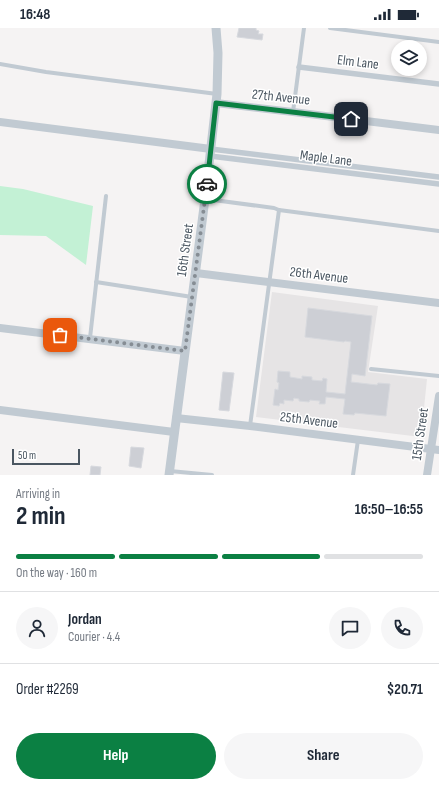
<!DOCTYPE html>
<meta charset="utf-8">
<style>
body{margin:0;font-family:"Sofia Sans Condensed",sans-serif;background:#f6f6f7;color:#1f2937;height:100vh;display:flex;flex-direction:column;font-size:15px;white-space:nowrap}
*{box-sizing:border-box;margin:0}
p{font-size:13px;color:#747a83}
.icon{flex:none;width:22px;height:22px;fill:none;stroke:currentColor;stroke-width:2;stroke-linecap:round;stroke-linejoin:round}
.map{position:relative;height:447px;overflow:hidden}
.side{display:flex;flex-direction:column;background:#fff;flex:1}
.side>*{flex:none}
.tools{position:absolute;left:391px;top:12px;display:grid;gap:8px}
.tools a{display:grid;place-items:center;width:36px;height:36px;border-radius:50%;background:#fff;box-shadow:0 2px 6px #0003;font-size:20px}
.scale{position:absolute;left:12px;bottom:10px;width:68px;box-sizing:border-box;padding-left:4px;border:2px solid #4a5661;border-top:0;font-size:11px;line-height:14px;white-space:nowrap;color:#4a5661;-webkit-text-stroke:3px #fff;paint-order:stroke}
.pin{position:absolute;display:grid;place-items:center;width:34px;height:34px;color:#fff;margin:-17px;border-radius:8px;box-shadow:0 2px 6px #0006}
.courier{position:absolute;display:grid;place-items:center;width:40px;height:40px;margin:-20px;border:3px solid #0b8043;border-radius:50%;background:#fff;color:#222;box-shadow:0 1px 5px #0007}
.overview em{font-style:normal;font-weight:700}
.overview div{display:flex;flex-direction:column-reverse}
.overview{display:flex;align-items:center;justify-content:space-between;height:68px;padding:0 16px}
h1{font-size:26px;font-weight:700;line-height:30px}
.bar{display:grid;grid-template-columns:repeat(4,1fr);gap:6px 4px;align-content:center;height:48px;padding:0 16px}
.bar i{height:5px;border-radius:3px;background:#e0e1e3}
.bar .active{background:#0b8043}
.bar p{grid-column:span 4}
.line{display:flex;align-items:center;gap:10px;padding:0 16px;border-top:1px solid #e0e1e3}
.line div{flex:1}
.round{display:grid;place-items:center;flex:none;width:42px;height:42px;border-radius:21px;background:#f6f6f7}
.button{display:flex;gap:8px;margin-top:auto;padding:8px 16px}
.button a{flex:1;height:46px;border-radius:24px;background:#0b8043;color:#fff;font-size:16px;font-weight:700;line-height:46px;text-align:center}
.button a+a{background:#f6f6f7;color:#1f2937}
.status{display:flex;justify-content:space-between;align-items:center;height:28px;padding:0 20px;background:#fff;direction:ltr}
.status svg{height:11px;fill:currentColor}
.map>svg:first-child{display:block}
.education{fill:#e6e4e5}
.green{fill:#c3f1d5}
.building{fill:#cdcfd5;stroke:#d7d9de}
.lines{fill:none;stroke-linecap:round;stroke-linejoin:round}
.service{stroke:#c1cad2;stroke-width:4}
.pedestrian{stroke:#c1cad2;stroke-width:5.5}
.minor{stroke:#c1cad2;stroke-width:8}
.tertiary{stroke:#c1cad2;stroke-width:9}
.done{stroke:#868d94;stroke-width:4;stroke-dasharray:0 7.2}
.route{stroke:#0b8043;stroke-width:5}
.labels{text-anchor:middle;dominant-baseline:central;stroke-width:3;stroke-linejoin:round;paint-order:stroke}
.street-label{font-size:14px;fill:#4a5661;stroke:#fff}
</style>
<div class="status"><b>16:48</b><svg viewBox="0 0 49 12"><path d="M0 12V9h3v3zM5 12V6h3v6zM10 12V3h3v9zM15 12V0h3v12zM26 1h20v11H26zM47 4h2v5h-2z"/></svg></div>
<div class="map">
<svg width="439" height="447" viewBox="0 0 439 447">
<rect width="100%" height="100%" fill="#f5f3f3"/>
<path class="education" d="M272 264 378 278 368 344 427 351 421 409 256 389Z"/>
<path class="green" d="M0 158 23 161 93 178 86 237 46 208 0 207Z"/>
<g class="building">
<path d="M239 0H256V2L259 3 258 6H263L262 12 237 9Z"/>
<path d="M308 280 372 288 365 348 352 346 351 354 377 357 378 355 390 356 386 388 355 385 354 387 343 386 345 371 326 369 325 376H319L320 373 310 372 309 374 299 373V371L294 370 293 373 284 372V376L280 375 279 378 273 377 275 361 278 362 279 355 277 354 278 343 290 344V349L302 351V348L312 349V352L322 353 323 350 327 351 326 364 345 366 351 314 345 313 344 314 305 309Z"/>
<path d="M223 344 234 345 229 383 219 382Z"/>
<path d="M131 419 144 420 141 440 129 438Z"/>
<path d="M91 438 101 439 100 447H90Z"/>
</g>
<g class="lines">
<g class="service">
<path d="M330 0 439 14"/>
<path d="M0 36 46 44 217 66"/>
<path d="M293 84 304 0"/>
<path d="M206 171 274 180 279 182 439 203"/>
<path d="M96 254 192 269"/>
<path d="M90 310 106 168"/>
<path d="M371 341 439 348"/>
<path d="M250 398 279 182"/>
<path d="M170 443 212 447"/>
<path d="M353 447 358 412"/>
</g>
<g class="pedestrian">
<path d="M299 39 439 56"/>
<path d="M211 121 439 149"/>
<path d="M210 128 439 156"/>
</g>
<g class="minor">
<path d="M216 75 293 84 439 102"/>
<path d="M0 94 211 121"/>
<path d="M196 245 439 275"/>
<path d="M0 300 185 323"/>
<path d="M0 382 174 404"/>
<path d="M176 390 250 398 439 422"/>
<path d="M427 447 439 368"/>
</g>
<path class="tertiary" d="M169 447 205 171 217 66 218 25 216 0"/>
</g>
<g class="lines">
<path class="done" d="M60 307 185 323 207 156"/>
<path class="route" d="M207 156 216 75 351 91"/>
</g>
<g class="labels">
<g class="street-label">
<text transform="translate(358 34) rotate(7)">Elm Lane</text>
<text transform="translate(281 69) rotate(6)">27th Avenue</text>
<text transform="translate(326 130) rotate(7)">Maple Lane</text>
<text transform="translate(185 222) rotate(-82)">16th Street</text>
<text transform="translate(319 247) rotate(7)">26th Avenue</text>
<text transform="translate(309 392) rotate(7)">25th Avenue</text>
<text transform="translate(420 406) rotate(-82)">15th Street</text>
</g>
</g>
</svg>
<div class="tools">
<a><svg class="icon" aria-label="layers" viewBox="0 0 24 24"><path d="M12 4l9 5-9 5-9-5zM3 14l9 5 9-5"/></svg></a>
</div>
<div class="scale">50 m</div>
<div class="pin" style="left:60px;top:307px;background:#ea580c"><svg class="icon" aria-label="bag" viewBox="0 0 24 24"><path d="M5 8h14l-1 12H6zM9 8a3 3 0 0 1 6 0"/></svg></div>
<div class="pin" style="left:351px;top:91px;background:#1f2937"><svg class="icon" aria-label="home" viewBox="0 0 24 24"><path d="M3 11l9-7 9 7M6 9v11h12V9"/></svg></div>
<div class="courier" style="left:207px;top:156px"><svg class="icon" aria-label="car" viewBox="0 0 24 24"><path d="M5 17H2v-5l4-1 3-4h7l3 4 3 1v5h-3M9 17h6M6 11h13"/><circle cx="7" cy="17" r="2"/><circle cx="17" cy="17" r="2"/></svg></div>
</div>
<section class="side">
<div class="overview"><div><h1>2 min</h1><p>Arriving in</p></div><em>16:50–16:55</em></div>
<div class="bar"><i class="active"></i><i class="active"></i><i class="active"></i><i></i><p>On the way · 160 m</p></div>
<div class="line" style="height:72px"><a class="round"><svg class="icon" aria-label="person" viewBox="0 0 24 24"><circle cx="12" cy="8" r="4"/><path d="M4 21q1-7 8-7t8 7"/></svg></a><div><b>Jordan</b><p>Courier · 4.4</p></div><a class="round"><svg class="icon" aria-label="chat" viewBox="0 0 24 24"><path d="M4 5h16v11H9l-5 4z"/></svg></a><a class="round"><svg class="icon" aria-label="phone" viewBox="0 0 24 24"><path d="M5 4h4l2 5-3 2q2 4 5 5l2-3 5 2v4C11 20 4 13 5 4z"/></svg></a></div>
<div class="line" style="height:52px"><div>Order #2269</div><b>$20.71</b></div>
<div class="button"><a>Help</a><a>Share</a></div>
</section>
